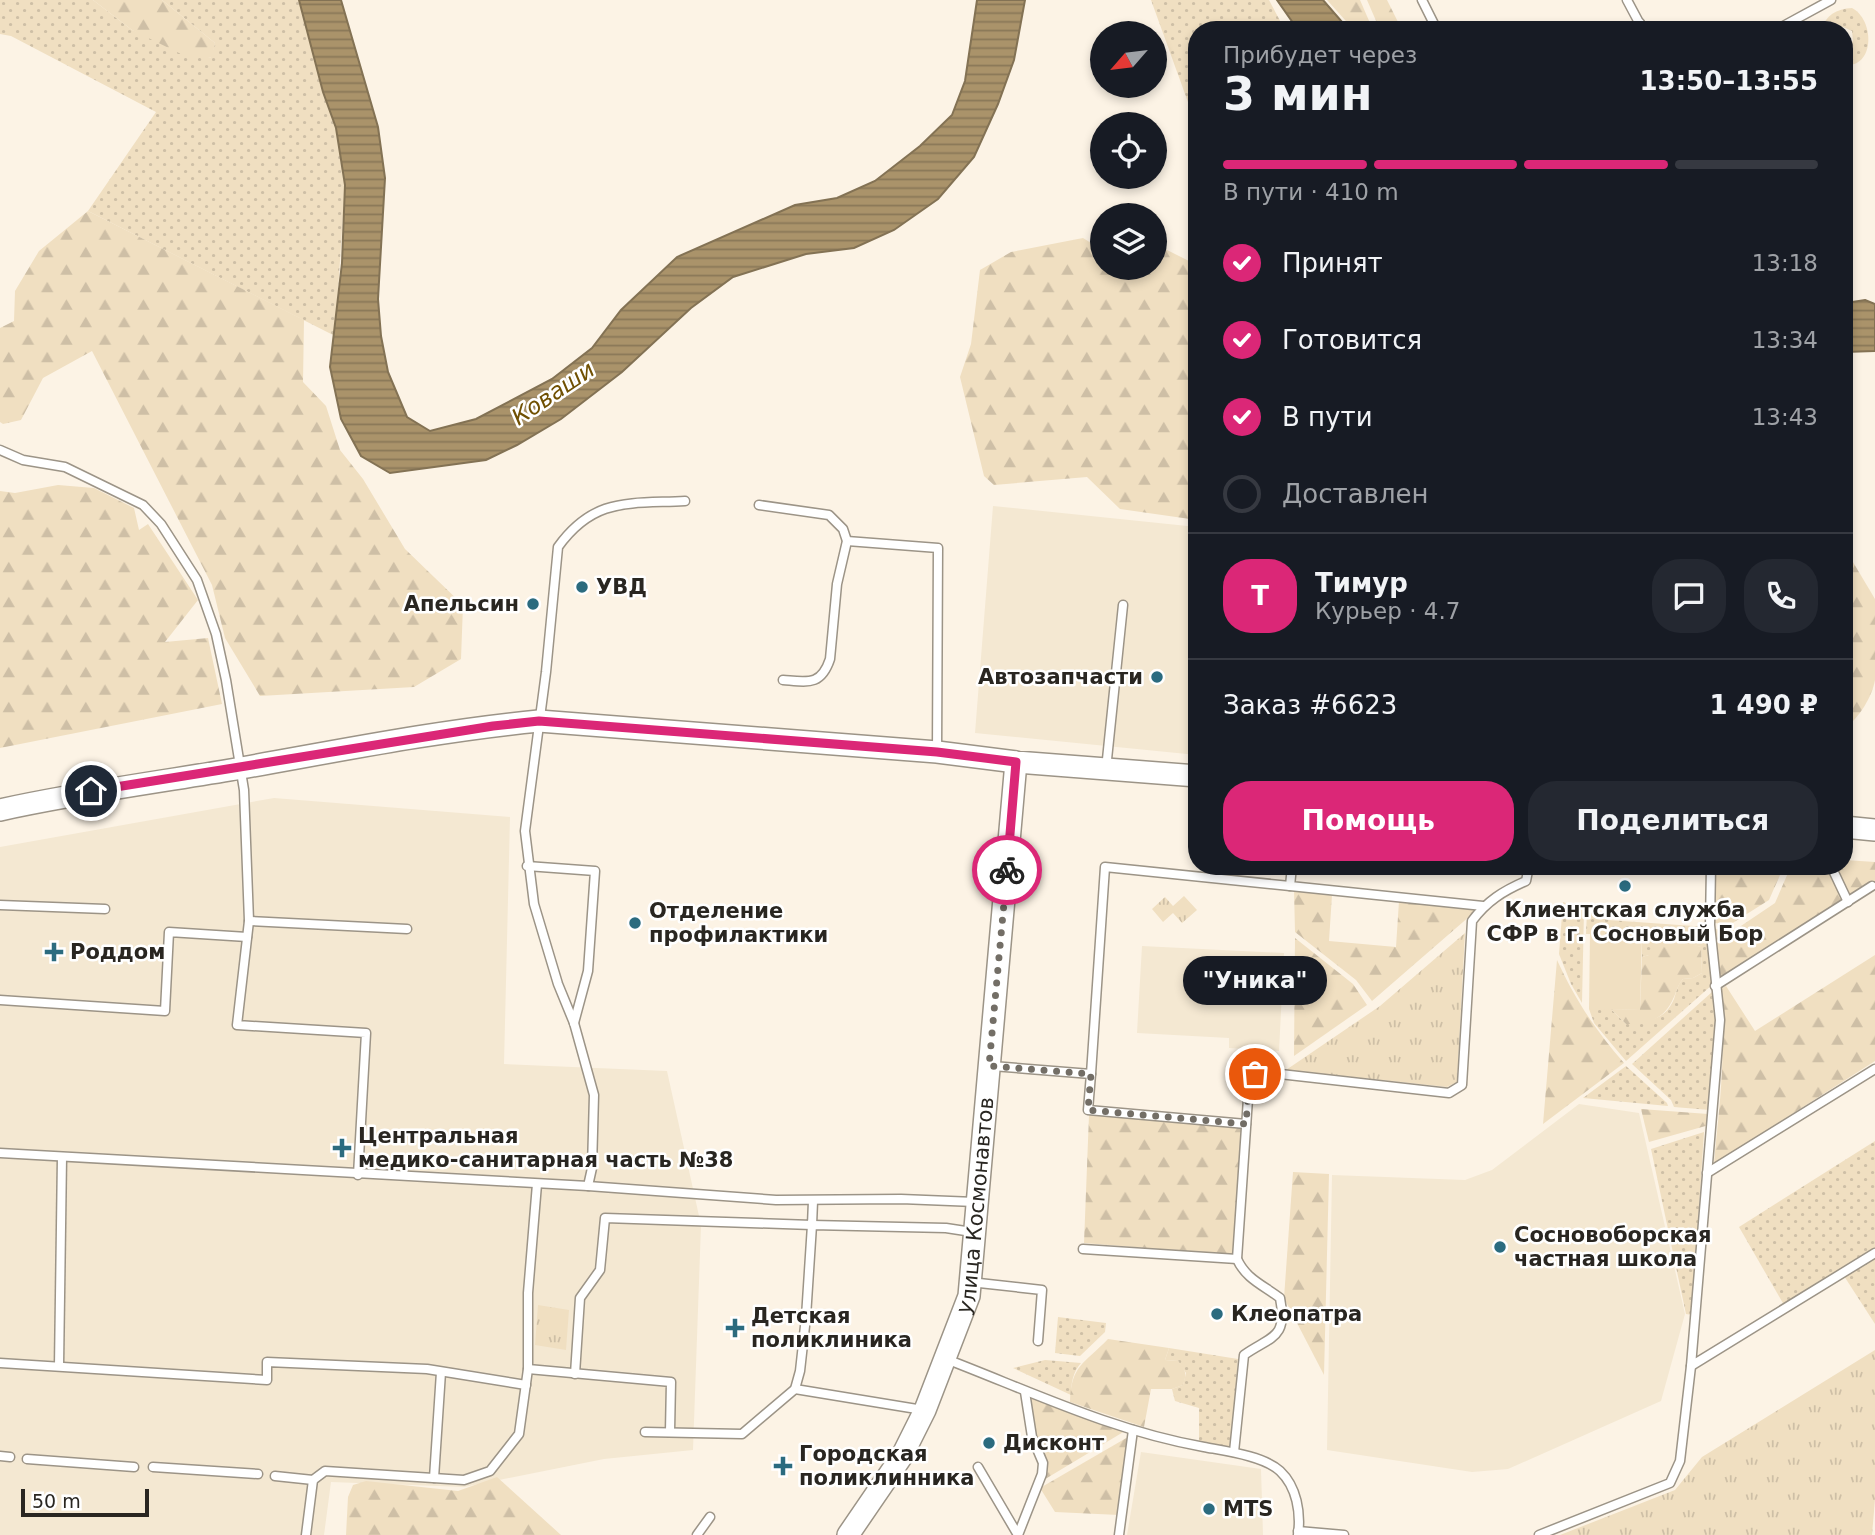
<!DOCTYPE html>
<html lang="ru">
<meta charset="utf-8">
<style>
body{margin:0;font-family:"DejaVu Sans",sans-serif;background:#242831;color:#f1f3f6;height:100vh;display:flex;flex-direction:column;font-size:26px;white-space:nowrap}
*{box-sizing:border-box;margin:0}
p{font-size:23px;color:#9ea1a6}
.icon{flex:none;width:38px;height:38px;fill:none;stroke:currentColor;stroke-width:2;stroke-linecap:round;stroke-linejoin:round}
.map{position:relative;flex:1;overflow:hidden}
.details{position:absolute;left:1188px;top:21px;width:665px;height:854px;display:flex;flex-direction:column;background:#171b24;border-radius:28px;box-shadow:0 4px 10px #0003}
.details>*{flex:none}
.needle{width:46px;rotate:242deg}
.fabs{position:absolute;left:1090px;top:21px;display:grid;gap:14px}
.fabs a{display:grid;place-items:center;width:77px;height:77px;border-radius:50%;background:#171b24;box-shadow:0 4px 10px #0003;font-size:35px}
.scale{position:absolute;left:21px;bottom:18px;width:128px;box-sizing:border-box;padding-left:7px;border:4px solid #292621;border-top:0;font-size:19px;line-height:24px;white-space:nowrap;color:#292621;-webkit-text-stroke:5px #fff;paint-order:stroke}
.pin{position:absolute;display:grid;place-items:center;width:60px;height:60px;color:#fff;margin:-30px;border:4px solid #fff;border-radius:50%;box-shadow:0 2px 7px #0007}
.courier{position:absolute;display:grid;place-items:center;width:70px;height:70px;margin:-35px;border:5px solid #db2777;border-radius:50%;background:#fff;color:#222;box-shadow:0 2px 9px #0007}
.bubble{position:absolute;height:49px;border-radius:24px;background:#171b24;box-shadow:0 4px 10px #0003;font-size:23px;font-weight:700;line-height:49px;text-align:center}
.overview em{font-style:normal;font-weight:700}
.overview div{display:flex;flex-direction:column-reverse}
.overview{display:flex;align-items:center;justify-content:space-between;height:119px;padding:0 35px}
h1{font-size:46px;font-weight:700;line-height:52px}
.bar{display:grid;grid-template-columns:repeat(4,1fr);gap:10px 7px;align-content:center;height:84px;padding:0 35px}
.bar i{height:9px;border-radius:5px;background:#363941}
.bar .on{background:#db2777}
.bar p{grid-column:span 4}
.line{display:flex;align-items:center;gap:18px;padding:0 35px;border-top:2px solid #363941}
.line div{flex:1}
.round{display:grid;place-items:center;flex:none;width:74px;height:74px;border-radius:28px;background:#242831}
ol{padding:0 35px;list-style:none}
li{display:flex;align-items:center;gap:21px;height:77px}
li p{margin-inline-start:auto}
li .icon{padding:7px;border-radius:50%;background:#db2777;color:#fff;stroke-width:4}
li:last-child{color:#9ea1a6}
li i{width:38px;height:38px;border:4px solid #363941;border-radius:50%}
.cta{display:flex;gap:14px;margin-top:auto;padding:14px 35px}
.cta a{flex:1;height:80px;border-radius:28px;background:#db2777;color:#fff;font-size:28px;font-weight:700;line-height:80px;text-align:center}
.cta a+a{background:#242831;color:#f1f3f6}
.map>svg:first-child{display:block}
.built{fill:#f4e8d2}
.grass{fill:url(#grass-dots)}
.forest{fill:url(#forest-firs)}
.park{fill:url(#park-tufts)}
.garden{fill:#f0dfc1}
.water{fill:url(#water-rules);stroke:#837254;stroke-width:2}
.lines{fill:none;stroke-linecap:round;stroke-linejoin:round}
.service-casing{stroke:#9c9487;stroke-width:11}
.tertiary-casing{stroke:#9c9487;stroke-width:24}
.service{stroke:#fff;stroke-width:8}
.tertiary{stroke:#fff;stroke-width:21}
.done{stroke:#736e66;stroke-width:7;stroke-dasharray:0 12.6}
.route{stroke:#db2777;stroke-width:9}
.poi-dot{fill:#2b6b7f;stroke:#fff;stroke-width:2.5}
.labels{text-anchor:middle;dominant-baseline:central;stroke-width:5;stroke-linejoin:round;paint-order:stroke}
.poi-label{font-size:21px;font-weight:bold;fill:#292621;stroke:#fff;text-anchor:start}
.street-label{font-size:21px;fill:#292621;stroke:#fff}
.water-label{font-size:23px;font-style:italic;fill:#705002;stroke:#fff}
</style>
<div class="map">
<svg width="1875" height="1535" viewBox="0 0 1875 1535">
<defs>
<pattern id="grass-dots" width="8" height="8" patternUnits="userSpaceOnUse" patternTransform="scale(1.75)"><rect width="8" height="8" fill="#f0dfc1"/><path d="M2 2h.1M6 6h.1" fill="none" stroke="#cebfa6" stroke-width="1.8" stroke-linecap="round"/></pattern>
<pattern id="forest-firs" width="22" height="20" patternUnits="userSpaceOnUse" patternTransform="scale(1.75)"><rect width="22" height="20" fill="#f0dfc1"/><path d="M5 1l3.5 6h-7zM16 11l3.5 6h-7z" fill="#cebfa6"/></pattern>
<pattern id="park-tufts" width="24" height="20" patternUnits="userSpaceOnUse" patternTransform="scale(1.75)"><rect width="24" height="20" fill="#f0dfc1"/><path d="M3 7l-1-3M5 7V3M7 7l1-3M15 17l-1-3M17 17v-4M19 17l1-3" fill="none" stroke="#cebfa6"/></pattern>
<pattern id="water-rules" width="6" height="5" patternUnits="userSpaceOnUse" patternTransform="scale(1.75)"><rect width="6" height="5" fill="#aa936a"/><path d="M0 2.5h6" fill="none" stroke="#8a7857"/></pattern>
</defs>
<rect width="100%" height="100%" fill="#fcf3e5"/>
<g class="built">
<path d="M993 506 1197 527V755L975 733Z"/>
<path d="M274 798 510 817 504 1064 667 1071 701 1225 693 1450 604 1459 464 1487 331 1482 324 1535H0V847Z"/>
<path d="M1142 946 1284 953 1279 1051 1229 1048V1038L1137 1033Z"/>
<path d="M1579 1104 1639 1113 1685 1314 1661 1401 1508 1469 1472 1472 1327 1450 1332 1175 1465 1180 1492 1170Z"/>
<path d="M1141 1452 1261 1469 1263 1535H1127Z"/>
</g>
<g class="grass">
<path d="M0 0H93L132 30 211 58 215 43 162 0H299L323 92 336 128 345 185 335 336 88 211 156 112 11 36 0 34Z"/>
<path d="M1151 0H1269L1285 30H1197V127Z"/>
<path d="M1852 8C1875 20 1875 68 1845 65V47L1853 41 1852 31 1843 27 1837 30H1821C1826 15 1836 9 1852 8Z"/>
<path d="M1563 902 1584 910 1582 1003 1571 984 1559 954Z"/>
<path d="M1587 911 1608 920 1708 927 1712 985 1626 1061 1594 1023 1589 1009H1611L1626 1024C1648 1020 1664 1022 1674 999 1677 990 1677 986 1683 979L1693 978 1702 973 1701 947 1688 944 1642 957V935L1586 934Z"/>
<path d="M1712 992 1716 1019 1710 1110 1674 1107 1671 1100 1632 1064Z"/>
<path d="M1626 1066 1667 1103 1668 1106 1583 1098Z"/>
<path d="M1704 1132 1692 1315 1686 1314 1651 1149Z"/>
<path d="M1875 1141V1249L1784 1305 1739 1227Z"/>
<path d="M1875 1256V1324L1844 1276Z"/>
<path d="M1058 1317 1106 1323 1105 1332 1080 1356 1055 1353Z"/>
<path d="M1169 1348 1238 1359 1231 1448 1199 1442V1408L1175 1401 1172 1389 1183 1385 1186 1373 1178 1361 1165 1360Z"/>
<path d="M1045 1360 1081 1363C1073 1372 1071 1383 1071 1395L1013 1368Z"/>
</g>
<g class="forest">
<path d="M93 0H162L215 43 212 58 179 53 132 30Z"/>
<path d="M1327 0H1360L1373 30H1354Z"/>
<path d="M1367 0H1387L1402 30H1380Z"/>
<path d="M88 211 304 320 303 382 326 406 340 450 363 479 405 549 463 605 461 659 414 687 260 696 225 638 212 585 92 351 43 378 21 420 3 424 0 422V328L14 321 15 291 39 251Z"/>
<path d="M1083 238 1096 246 1102 247V268H1155V248L1161 247 1197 265V520L1120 509 1087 477 994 485 984 476 960 377 971 344 980 270 1011 252Z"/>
<path d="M58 485 94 488 134 508 139 530 148 524 198 600 165 642 208 638 222 704 0 748V491L15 493Z"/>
<path d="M1844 547 1875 599V680C1872 697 1859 718 1845 728Z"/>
<path d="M1845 860 1875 862V882L1718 980 1714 929 1735 930 1775 903 1791 866H1844Z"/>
<path d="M1715 866H1784L1769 900 1731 924 1714 923Z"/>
<path d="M1294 890 1332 895 1329 941 1396 947 1399 901 1478 909 1372 1001 1356 980 1295 932Z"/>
<path d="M1295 938 1353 984 1367 1005 1294 1056Z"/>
<path d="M1673 939 1701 947 1702 973 1693 978 1683 979C1677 986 1677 991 1673 999 1664 1020 1647 1024 1626 1024L1611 1009 1640 1010 1642 957 1649 955C1654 942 1661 941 1673 939Z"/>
<path d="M1875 955V1061L1714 1164C1719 1106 1728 1049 1718 991L1726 986 1755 1031Z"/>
<path d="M1557 960C1575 999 1595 1030 1624 1063L1543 1124Z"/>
<path d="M1641 1109 1708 1114 1709 1125 1649 1142Z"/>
<path d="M1089 1115 1242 1128 1233 1255 1084 1243Z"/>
<path d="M1293 1172 1329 1174 1324 1375 1284 1298Z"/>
<path d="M1108 1339 1169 1348 1165 1360 1178 1361C1186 1370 1187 1374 1183 1385L1172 1389H1151L1144 1427 1070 1402C1071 1365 1084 1364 1108 1339Z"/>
<path d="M1029 1396 1074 1415 1125 1431 1042 1481 1047 1462 1035 1436Z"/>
<path d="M1128 1437 1119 1515 1055 1512 1040 1488Z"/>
<path d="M497 1477 561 1535H346L348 1497 353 1485 366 1481 458 1491Z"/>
</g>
<g class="park">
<path d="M1184 896 1197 910 1182 923 1173 913 1163 922 1152 909 1165 897 1173 906Z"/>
<path d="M1465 933 1457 1082 1447 1087 1286 1070 1380 1006Z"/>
<path d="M538 1305 569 1310 566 1350 535 1345Z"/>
<path d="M1875 1350V1499L1872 1535H1560L1675 1490 1702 1457Z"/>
</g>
<path class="garden" d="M1590 934 1642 935 1640 1010 1589 1009Z"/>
<g class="water">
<path d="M299 0H341L378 127 385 178 378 299 381 336 388 372 407 417 430 431 476 419 552 379 592 348 621 310 677 257 795 205 837 198 875 181 920 146 952 115 965 81 977 0H1025L1014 60 998 104 974 157 938 199 894 230 854 248 806 254 733 277 691 308 622 372 561 419 517 445 486 460 390 473 361 456 341 419 330 367 342 263 345 185 336 128 323 92Z"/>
<path d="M1277 0H1323L1349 30H1298Z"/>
<path d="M1865 300 1875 304V351L1845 352V303Z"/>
</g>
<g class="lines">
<defs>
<g id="service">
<path d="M1422 0 1437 30"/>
<path d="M1627 0 1643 30"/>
<path d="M1629 30 1640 23"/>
<path d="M1776 30 1831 0"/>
<path d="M0 450 23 460 65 467 143 505 161 524 197 580 216 634 226 680 244 790 249 921 237 1025 366 1033 358 1175"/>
<path d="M759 505 829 515 843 529 847 541 837 584 830 659C821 686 808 682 783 680"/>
<path d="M847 541 938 548 937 752"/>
<path d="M1106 769 1123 605"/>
<path d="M527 866 595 871 588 971 574 1023"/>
<path d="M1292 866 1290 886 1483 906"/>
<path d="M1711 866 1710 925 1720 1020 1691 1366 1875 1253"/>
<path d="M1831 866 1848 902"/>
<path d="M0 905 105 909"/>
<path d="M249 921 407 929"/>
<path d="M1715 986 1872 886"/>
<path d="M0 1000 165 1011 169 932 247 937"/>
<path d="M992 1066 1091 1074 1088 1110 1246 1124"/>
<path d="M1091 1074 1105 867 1290 886"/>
<path d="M0 1153 588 1186 776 1200 901 1199 975 1202"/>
<path d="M1707 1173 1875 1069"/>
<path d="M588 1186 592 1168 594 1095 574 1023 558 984 534 904 525 831 546 672 558 547C594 497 629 504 685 501"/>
<path d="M1083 1249 1237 1259"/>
<path d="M970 1282 1042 1290 1038 1341"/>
<path d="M946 1359C1032 1392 1113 1431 1204 1447 1225 1451 1264 1456 1280 1471 1297 1487 1301 1513 1298 1535"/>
<path d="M0 1363 267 1380V1362L427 1369 526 1385"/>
<path d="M59 1366 62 1157"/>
<path d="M528 1369 671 1382 670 1431"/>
<path d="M575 1374 580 1298 600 1270 605 1218 812 1225 813 1201"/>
<path d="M795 1389 923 1410"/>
<path d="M645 1432 742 1434 795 1389 800 1371 806 1317 812 1225 946 1228 972 1232"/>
<path d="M1234 1452 1244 1355C1271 1336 1288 1339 1280 1298 1263 1285 1246 1279 1237 1259L1249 1084 1255 1074 1262 1072 1449 1093 1462 1085 1472 921C1487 901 1503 891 1526 881L1529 866"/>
<path d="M0 1456 10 1457"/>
<path d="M27 1459 134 1467"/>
<path d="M153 1467 258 1474"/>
<path d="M978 1467 1018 1535"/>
<path d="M275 1476 313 1480"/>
<path d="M434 1478 441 1372"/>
<path d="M1298 1531 1344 1535"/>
<path d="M306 1535 313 1480 325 1471 464 1480 490 1471 519 1434 528 1369V1293L537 1184"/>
<path d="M697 1535 710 1517"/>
<path d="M1018 1535 1042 1474 1043 1463 1032 1437 1025 1392"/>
<path d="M1119 1535 1133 1430"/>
<path d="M1539 1535 1670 1483 1680 1461 1691 1366"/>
</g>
<g id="tertiary">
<path d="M0 810C76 793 153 783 230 770 333 752 435 731 539 721L937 752 1016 762 1197 776"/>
<path d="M1844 827 1875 830"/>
<path id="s1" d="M848 1535 902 1456 925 1410 969 1296 1016 762"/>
</g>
</defs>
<use href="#service" class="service-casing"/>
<use href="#tertiary" class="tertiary-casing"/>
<use href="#service" class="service"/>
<use href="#tertiary" class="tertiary"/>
</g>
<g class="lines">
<path class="done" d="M1007 870 989 1066 1091 1074 1088 1110 1246 1124 1249 1084 1255 1074"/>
<path class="route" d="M91 791 493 726 539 721 937 752 1016 762 1007 870"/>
</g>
<g class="poi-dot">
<circle cx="582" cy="587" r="7"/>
<circle cx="533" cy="604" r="7"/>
<circle cx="1157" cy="677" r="7"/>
<circle cx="1625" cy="886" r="7"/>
<circle cx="635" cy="923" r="7"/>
<path d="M50.5 941.5h7v7h7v7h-7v7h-7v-7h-7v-7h7z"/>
<path d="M338.5 1137.5h7v7h7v7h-7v7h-7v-7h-7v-7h7z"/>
<circle cx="1500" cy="1247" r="7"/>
<circle cx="1217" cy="1314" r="7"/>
<path d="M731.5 1317.5h7v7h7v7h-7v7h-7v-7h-7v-7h7z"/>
<circle cx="989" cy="1443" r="7"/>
<path d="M779.5 1455.5h7v7h7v7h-7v7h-7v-7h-7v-7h7z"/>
<circle cx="1209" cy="1509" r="7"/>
</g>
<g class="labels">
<g class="poi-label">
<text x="596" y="587">УВД</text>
<text x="519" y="604" text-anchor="end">Апельсин</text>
<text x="1143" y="677" text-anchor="end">Автозапчасти</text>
<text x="1625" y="910" text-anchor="middle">Клиентская служба<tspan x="1625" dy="24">СФР в г. Сосновый Бор</tspan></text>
<text x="649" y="911">Отделение<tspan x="649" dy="24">профилактики</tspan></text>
<text x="70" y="952">Роддом</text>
<text x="358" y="1136">Центральная<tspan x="358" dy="24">медико-санитарная часть №38</tspan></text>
<text x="1514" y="1235">Сосновоборская<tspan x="1514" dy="24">частная школа</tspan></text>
<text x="1231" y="1314">Клеопатра</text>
<text x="751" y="1316">Детская<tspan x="751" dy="24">поликлиника</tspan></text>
<text x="1003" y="1443">Дисконт</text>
<text x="799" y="1454">Городская<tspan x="799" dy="24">поликлинника</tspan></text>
<text x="1223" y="1509">MTS</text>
</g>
<g class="street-label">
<text stroke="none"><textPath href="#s1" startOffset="360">улица Космонавтов</textPath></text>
</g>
<g class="water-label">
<text transform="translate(553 393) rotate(-34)">Коваши</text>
</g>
</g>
</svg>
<div class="fabs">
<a><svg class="needle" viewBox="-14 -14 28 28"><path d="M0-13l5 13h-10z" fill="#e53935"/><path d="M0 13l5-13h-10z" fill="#9ea1a6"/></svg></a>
<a><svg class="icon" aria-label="locate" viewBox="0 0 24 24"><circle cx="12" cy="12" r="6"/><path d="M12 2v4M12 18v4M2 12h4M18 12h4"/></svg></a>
<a><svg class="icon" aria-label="layers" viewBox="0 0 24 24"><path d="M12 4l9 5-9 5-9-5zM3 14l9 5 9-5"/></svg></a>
</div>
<div class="scale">50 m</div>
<div class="pin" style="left:1255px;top:1074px;background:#ea580c"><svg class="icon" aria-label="bag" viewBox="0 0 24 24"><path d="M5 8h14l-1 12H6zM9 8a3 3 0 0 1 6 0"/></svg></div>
<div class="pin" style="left:91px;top:791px;background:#1f2937"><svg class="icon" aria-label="home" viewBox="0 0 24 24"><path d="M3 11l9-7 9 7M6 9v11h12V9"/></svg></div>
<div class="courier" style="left:1007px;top:870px"><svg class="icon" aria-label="bike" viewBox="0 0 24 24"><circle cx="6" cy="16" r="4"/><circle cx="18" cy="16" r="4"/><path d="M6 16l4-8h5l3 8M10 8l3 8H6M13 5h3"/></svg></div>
<div class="bubble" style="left:1183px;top:956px;width:144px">&quot;Уника&quot;</div>
<section class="details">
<div class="overview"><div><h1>3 мин</h1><p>Прибудет через</p></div><em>13:50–13:55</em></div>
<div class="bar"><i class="on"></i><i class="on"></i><i class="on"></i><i></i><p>В пути · 410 m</p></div>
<ol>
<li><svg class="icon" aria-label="check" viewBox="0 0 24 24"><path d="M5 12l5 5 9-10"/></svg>Принят<p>13:18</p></li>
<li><svg class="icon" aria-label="check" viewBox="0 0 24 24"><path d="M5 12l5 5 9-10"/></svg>Готовится<p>13:34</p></li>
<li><svg class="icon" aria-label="check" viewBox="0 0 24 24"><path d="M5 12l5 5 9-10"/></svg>В пути<p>13:43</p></li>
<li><i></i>Доставлен</li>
</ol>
<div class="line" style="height:126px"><b class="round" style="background:#db2777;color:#fff">Т</b><div><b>Тимур</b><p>Курьер · 4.7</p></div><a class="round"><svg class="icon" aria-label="chat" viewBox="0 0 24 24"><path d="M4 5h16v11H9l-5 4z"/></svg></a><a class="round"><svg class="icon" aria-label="phone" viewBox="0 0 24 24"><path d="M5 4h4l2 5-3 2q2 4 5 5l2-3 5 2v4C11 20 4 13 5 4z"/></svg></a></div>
<div class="line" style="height:91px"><div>Заказ #6623</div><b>1 490 ₽</b></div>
<div class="cta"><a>Помощь</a><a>Поделиться</a></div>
</section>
</div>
